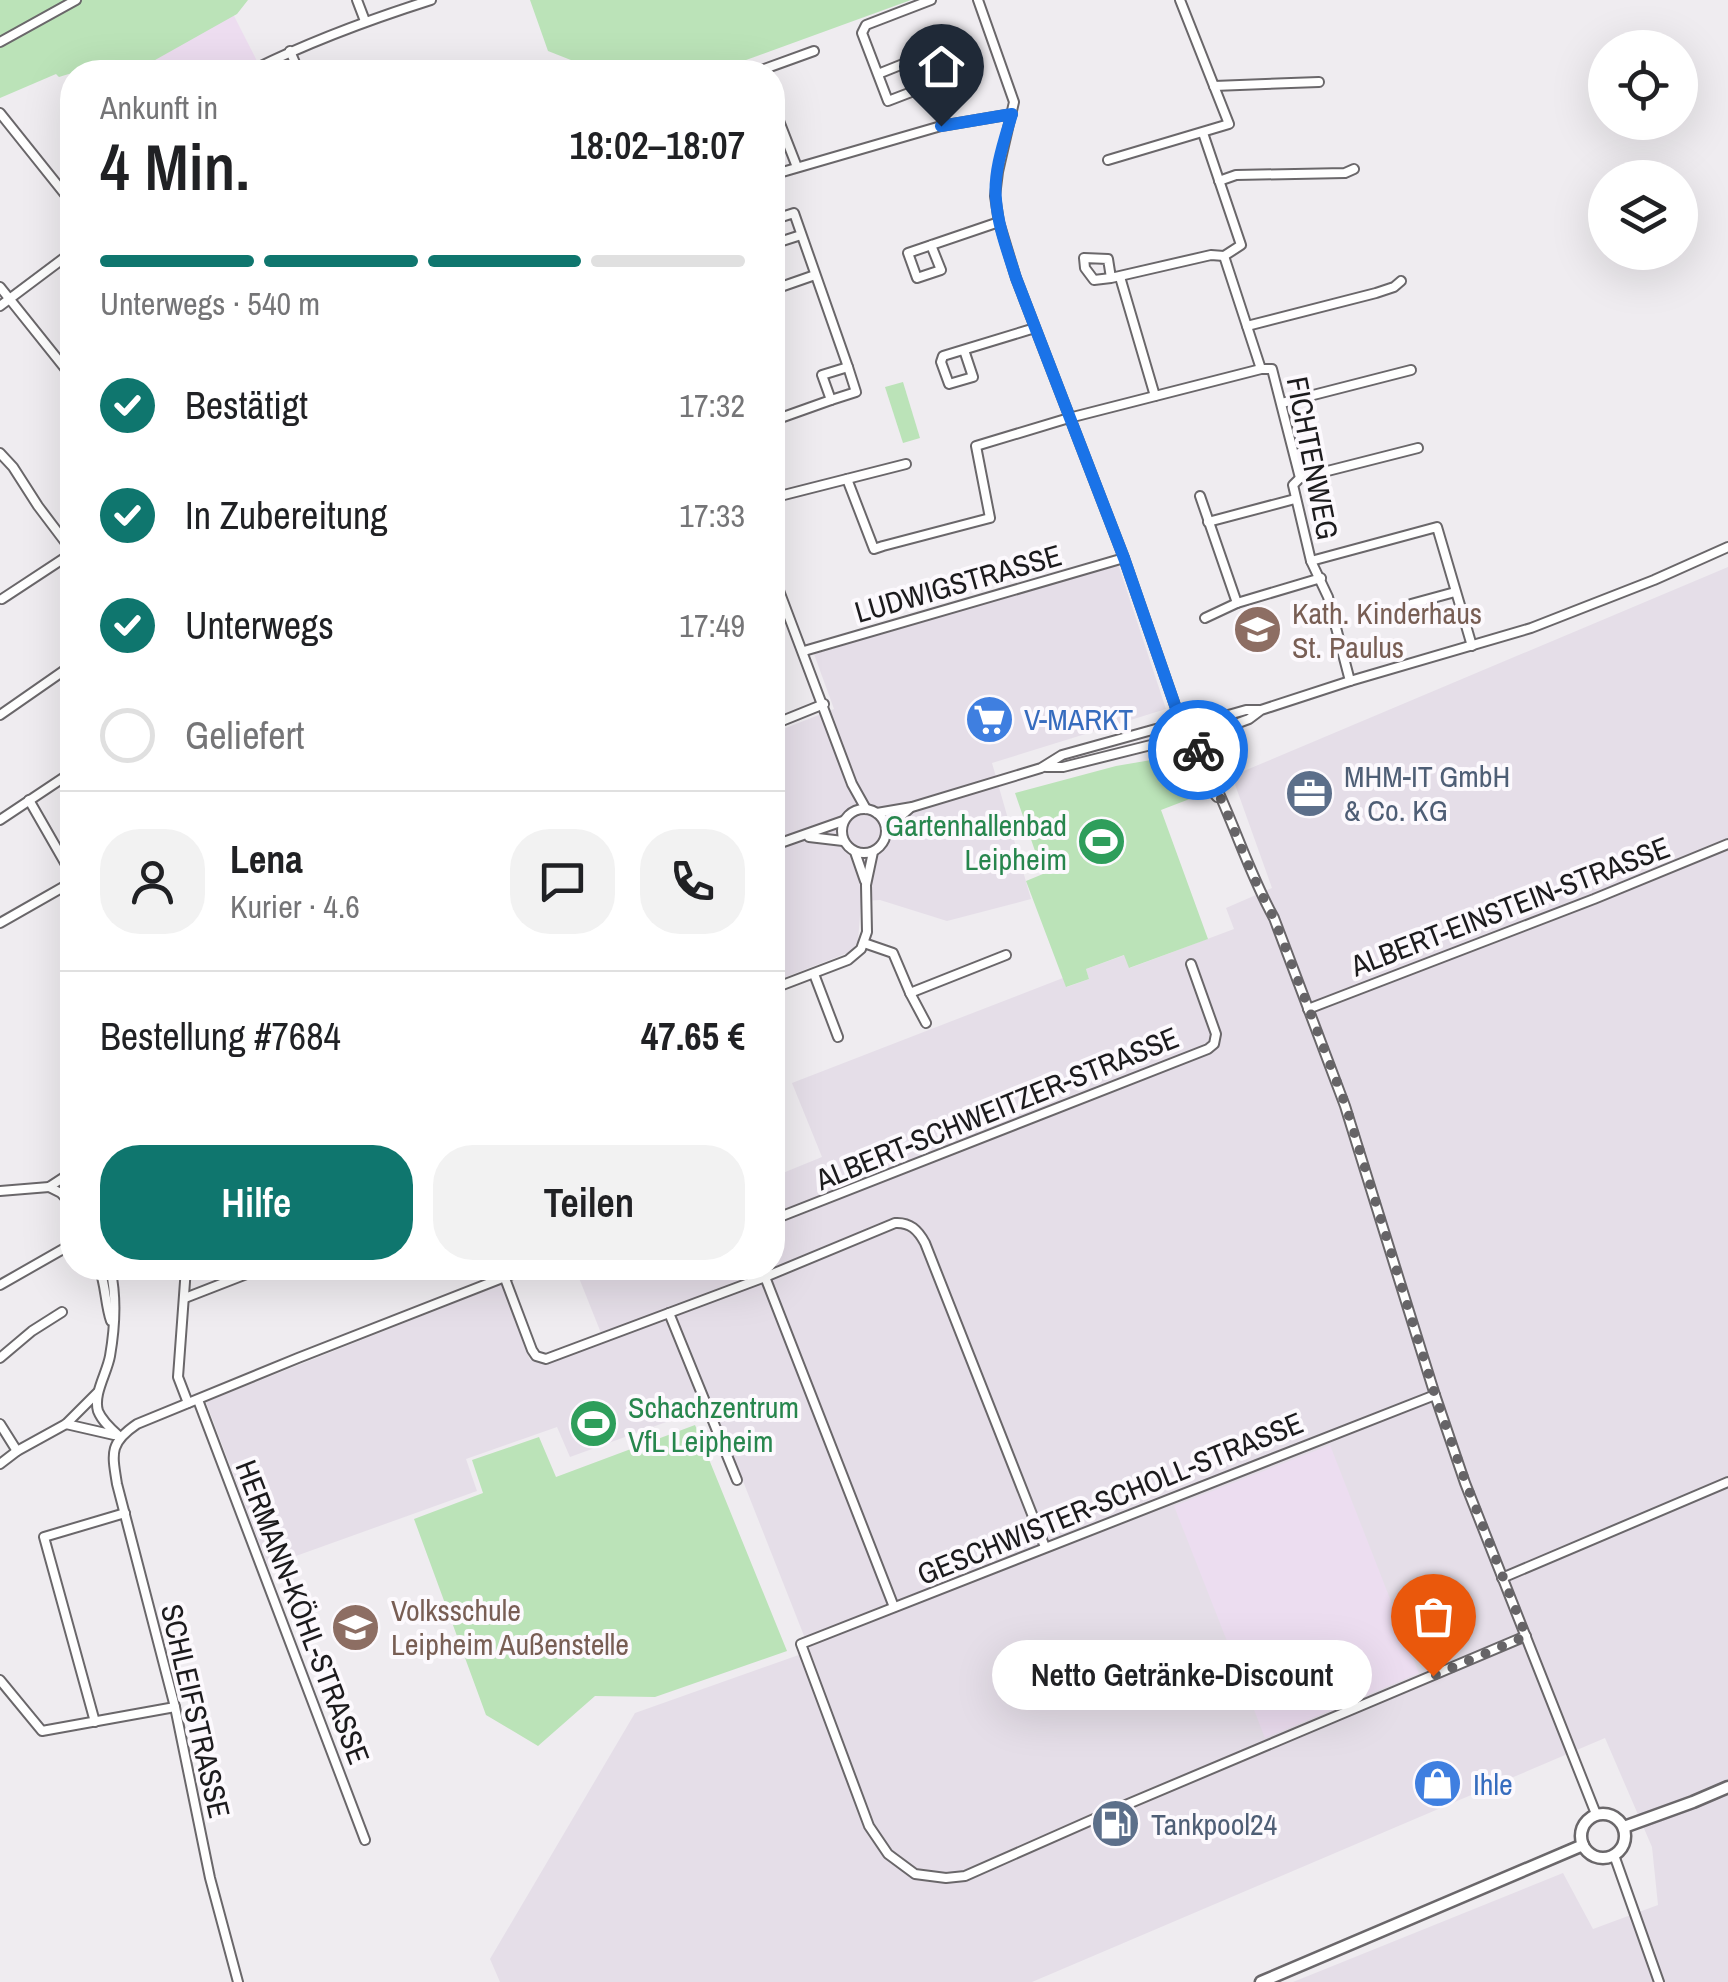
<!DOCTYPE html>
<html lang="de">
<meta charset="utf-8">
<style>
body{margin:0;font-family:"Archivo Narrow",sans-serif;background:#f2f2f2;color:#202124;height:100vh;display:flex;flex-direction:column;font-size:38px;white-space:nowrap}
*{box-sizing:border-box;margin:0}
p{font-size:32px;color:#757577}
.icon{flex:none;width:55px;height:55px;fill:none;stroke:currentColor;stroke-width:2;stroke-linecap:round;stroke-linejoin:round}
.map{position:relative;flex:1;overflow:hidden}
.side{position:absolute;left:60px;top:60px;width:725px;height:1220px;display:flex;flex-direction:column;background:#fff;border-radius:40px;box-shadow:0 10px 40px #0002}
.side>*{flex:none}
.fabs{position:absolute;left:1588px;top:30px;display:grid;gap:20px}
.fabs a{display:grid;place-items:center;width:110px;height:110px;border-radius:50%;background:#fff;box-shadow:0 10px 40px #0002;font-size:50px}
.pin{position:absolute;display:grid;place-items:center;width:85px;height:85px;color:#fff;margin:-102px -42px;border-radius:50% 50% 50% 0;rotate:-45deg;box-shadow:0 0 10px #0007}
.pin .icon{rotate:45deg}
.courier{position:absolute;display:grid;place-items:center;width:100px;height:100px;margin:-50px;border:8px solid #1a73e8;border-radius:50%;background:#fff;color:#222;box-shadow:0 2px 12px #0007}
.bubble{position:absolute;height:70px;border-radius:35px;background:#fff;box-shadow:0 10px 40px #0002;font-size:32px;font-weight:600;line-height:70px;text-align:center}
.summary em{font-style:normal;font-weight:600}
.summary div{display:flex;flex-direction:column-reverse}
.summary{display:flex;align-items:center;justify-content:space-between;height:170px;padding:0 40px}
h1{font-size:65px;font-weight:600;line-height:75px}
.bar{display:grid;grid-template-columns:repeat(4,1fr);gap:15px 10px;align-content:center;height:120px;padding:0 40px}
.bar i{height:12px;border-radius:8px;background:#e0e0e0}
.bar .selected{background:#0f766e}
.bar p{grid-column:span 4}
.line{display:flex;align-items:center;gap:25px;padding:0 40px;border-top:2px solid #e0e0e0}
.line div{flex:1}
.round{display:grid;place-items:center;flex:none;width:105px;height:105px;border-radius:40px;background:#f2f2f2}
ol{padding:0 40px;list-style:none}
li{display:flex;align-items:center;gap:30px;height:110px}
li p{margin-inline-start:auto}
li .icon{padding:10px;border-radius:50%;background:#0f766e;color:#fff;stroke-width:4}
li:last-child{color:#757577}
li i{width:55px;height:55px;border:5px solid #e0e0e0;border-radius:50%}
.action{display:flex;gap:20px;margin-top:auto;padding:20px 40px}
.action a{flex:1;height:115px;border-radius:40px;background:#0f766e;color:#fff;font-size:40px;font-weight:600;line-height:115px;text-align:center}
.action a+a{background:#f2f2f2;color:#202124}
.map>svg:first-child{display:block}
.built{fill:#e5dee8}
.industrial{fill:#ecddf0}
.education{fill:#edddf0}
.green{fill:#bbe3b8}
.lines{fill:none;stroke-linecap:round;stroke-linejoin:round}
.minor-casing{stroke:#6a676a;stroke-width:12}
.secondary-casing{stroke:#6a676a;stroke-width:15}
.minor{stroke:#fff;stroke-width:8}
.secondary{stroke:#fff;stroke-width:10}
.done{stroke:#666467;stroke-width:10;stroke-dasharray:0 18}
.route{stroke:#1a73e8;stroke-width:12}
.labels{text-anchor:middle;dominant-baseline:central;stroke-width:8;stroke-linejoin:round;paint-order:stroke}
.street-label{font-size:30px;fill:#1c1b1d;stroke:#fcf9fd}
.education-label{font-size:30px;fill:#785e54;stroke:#fcf9fd;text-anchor:start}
.shop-label{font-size:30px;fill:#366cbe;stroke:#fcf9fd;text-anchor:start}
.service-label{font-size:30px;fill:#4e5e75;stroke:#fcf9fd;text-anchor:start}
.leisure-label{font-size:30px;fill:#27864d;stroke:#fcf9fd;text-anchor:end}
</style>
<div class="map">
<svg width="1728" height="1982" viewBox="0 0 1728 1982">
<rect width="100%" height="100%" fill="#efecf0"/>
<g class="built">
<path d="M1118 564 1166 709 992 763 1031 899 947 921 880 900 861 901 858 942 850 952 773 982V733L834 709 814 654Z"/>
<path d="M1728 567V1982H1293L1563 1873 1593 1929 1658 1905 1652 1847 1605 1738 1032 1982H500L490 1959 635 1713 810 1651 713 1405 570 1457 557 1427 466 1459 477 1491 268 1566 206 1402 502 1284 530 1360 601 1333 575 1268H772L773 1177 822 1157 792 1083 1063 978 1067 987 1089 979 1086 969 1125 955 1130 968 1234 929 1226 908 1272 888 1232 776Z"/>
</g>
<path class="industrial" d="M1330 1445 1419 1673 1265 1738 1174 1506Z"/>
<path class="education" d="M229 6 258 63 239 72H96Z"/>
<g class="green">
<path d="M0 0H248L237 14 148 64 98 65 59 77 56 74 0 98Z"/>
<path d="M530 0H911L713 72H586L581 64 548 51Z"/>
<path d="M903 382 920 438 903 443 885 387Z"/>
<path d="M1157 759C1176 766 1187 780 1200 795L1161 810 1208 939 1129 968 1124 955 1086 969 1089 979 1066 987 1026 881 1043 874 1015 793 1116 766Z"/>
<path d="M695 1425 787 1651 655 1697 595 1696 538 1746 486 1715 414 1519 483 1493 472 1460 539 1437 556 1477Z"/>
</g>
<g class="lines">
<defs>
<g id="minor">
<path d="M357 0 365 21"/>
<path d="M978 0 1014 102 998 172 995 196 999 222 1016 278 1124 558 1178 714"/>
<path d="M0 42 76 0"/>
<path d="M290 51 299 72"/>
<path d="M249 72C308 42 368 20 431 0"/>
<path d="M530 72C546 67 556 65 570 72"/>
<path d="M756 72 814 51"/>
<path d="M878 74 903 64 914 91 888 101 862 33 866 25 931 0"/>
<path d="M1214 86 1319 82"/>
<path d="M772 103 797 167"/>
<path d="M0 113 72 203"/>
<path d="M1203 133 1241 245 1224 256"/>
<path d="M1108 160 1229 124 1180 0"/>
<path d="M772 175 941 126 1012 114"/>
<path d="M1219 181 1236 175 1345 173 1354 169"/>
<path d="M772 220 794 213 848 367 822 375 831 400 772 421"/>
<path d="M772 232 776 243 801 235"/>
<path d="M931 245 941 270 917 278 908 253 999 222"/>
<path d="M1224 256 1261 369"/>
<path d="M1120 277 1155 396"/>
<path d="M1111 278 1094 280 1085 268 1084 258 1108 259 1111 278 1211 255 1224 256"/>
<path d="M0 287 72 377"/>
<path d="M772 290 815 275"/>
<path d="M0 306 72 252"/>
<path d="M1247 326 1376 293 1394 287 1401 281"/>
<path d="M964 350 973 377 949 384 941 362 943 356 1035 328"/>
<path d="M1261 369H1272L1300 478 1293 485 1311 561 1328 597 1350 681"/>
<path d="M831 400 856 392 848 367"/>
<path d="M1282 403 1411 370"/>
<path d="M0 453 13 467 38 506 72 551"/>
<path d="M1300 478 1418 448"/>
<path d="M847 479 874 549 883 546 990 518 976 446 1069 418 1261 369"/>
<path d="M1200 496 1237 603"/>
<path d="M772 498 906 464"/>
<path d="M1208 522 1295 499"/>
<path d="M1311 561 1437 527 1472 646"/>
<path d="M772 572 852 784 866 809"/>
<path d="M2 599 72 553"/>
<path d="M1411 604 1455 592"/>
<path d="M1205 618 1237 603 1321 578"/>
<path d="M804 651 1124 558"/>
<circle cx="1183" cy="734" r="21"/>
<path d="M0 715 72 665"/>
<path d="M1200 723 1246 710H1259"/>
<path d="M772 725 824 704"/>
<path d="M1203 736 1249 719 1261 710 1350 681 1531 628 1654 580 1728 547"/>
<path d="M1198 748 1200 756C1230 808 1245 866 1274 918L1345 1106 1435 1395 1465 1483 1596 1814"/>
<path d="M1186 755 1201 778 1217 797"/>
<path d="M1046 767H1063L1163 742"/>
<path d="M29 800 72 875"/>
<circle cx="864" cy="831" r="22"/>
<path d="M877 813 912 807 1041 768 1062 755 1163 727"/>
<path d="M0 820 72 772"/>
<path d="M886 829 909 809"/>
<path d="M809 837 843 841"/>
<path d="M772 846 843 821"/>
<path d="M855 852 865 881"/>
<path d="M0 923 72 882"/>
<path d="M864 943 893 953 910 993 926 1023"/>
<path d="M814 974 838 1037"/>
<path d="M772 989 848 960 861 949 867 932 866 885 873 852"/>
<path d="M910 993 1006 955"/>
<path d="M1308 1009 1594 899 1728 844"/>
<path d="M49 1187 61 1193 72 1205"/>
<path d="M0 1191 49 1187 72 1172"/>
<path d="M772 1220 1208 1049 1214 1044 1216 1034 1191 964"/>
<path d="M99 1268C106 1284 105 1304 111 1321"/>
<path d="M110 1268C117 1297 115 1327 110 1356 107 1373 93 1394 98 1411 102 1421 111 1429 119 1436"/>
<path d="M186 1268 178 1377 188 1403"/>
<path d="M501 1268 532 1350 536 1356 546 1359 765 1277 758 1268"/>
<path d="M0 1285 72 1244"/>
<path d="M185 1298 262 1268"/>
<path d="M669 1313 737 1480"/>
<path d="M0 1358 32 1331 62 1312"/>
<path d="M1435 1395 801 1644 869 1826 888 1854 915 1874 946 1878 965 1876 1121 1807 1526 1636"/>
<path d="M198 1400 365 1840"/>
<path d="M0 1424 17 1451"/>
<path d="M66 1424 114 1435"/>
<path d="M0 1464 17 1451 66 1424 97 1393"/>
<path d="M1502 1578 1728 1482"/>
<path d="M894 1607 765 1277 895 1223C910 1222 918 1230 925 1243L1045 1547"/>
<path d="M0 1680 42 1731 175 1707"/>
<path d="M95 1722 44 1537 125 1513"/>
<path d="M1614 1855 1659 1982"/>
<path d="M238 1982 210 1878 175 1707 117 1484C112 1453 109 1443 137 1424L298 1358 528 1268"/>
</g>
<g id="secondary">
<circle cx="1603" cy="1836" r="22"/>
<path d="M1624 1827 1693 1802 1728 1787"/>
<path d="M1261 1982 1583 1845"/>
</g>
</defs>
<use href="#minor" class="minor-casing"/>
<use href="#secondary" class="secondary-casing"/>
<use href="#minor" class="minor"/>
<use href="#secondary" class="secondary"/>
</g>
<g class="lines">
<path class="done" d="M1198 750 1200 756C1229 808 1245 867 1274 918L1346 1106 1435 1395 1466 1483 1526 1636 1433 1676"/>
<path class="route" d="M941 126 1012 114C1004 141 993 172 996 200 998 227 1008 252 1016 278L1124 558 1178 714 1195 717C1205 728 1204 738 1198 750"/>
</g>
<defs>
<symbol id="school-disc" viewBox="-11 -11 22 22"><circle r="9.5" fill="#8d6e63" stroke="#fcf9fd"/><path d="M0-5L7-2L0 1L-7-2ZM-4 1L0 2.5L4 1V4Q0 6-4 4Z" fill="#fff"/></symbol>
<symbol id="supermarket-disc" viewBox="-11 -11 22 22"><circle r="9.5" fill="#3f7fe0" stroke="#fcf9fd"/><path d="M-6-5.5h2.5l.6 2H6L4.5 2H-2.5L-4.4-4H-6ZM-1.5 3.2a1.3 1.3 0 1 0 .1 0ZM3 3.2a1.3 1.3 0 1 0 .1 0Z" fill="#fff"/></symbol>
<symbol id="office-disc" viewBox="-11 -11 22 22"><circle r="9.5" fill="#5c6f8a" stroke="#fcf9fd"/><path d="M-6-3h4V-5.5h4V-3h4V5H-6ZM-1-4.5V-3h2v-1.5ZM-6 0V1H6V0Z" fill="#fff"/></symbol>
<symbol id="stadium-disc" viewBox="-11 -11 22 22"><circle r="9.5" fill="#2e9e5b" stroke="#fcf9fd"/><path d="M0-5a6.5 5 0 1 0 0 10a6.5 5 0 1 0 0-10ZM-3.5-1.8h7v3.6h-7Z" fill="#fff"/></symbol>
<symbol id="shop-disc" viewBox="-11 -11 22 22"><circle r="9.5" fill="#3f7fe0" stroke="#fcf9fd"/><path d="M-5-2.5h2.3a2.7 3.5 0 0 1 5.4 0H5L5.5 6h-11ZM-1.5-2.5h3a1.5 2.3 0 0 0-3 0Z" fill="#fff"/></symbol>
<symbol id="fuel-disc" viewBox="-11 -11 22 22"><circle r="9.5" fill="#5c6f8a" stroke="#fcf9fd"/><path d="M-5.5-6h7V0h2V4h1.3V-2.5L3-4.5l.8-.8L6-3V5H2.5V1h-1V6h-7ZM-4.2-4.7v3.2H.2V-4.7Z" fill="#fff"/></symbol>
</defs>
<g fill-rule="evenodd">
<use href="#school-disc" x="1230" y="602" width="55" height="55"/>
<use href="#supermarket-disc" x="962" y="692" width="55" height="55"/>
<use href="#office-disc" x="1282" y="766" width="55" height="55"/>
<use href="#stadium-disc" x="1074" y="814" width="55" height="55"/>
<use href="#stadium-disc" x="566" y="1396" width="55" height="55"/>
<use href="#school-disc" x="328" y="1600" width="55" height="55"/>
<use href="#shop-disc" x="1410" y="1756" width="55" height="55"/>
<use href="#fuel-disc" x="1088" y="1796" width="55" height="55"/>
</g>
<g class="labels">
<g class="street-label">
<text transform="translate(1313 458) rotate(79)">FICHTENWEG</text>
<text transform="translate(958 583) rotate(-16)">LUDWIGSTRASSE</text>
<text transform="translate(1510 906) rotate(-21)">ALBERT-EINSTEIN-STRASSE</text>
<text transform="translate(997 1108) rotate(-22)">ALBERT-SCHWEITZER-STRASSE</text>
<text transform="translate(1110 1498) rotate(-22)">GESCHWISTER-SCHOLL-STRASSE</text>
<text transform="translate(303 1612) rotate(69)">HERMANN-KÖHL-STRASSE</text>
<text transform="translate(196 1711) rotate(77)">SCHLEIFSTRASSE</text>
</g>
<g class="education-label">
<text x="1292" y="613">Kath. Kinderhaus<tspan x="1292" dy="34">St. Paulus</tspan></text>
<text x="391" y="1610">Volksschule<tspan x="391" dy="34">Leipheim Außenstelle</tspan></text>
</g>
<g class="shop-label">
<text x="1024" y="719">V-MARKT</text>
<text x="1473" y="1784">Ihle</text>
</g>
<g class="service-label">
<text x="1344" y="776">MHM-IT GmbH<tspan x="1344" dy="34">&amp; Co. KG</tspan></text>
<text x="1151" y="1824">Tankpool24</text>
</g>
<g class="leisure-label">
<text x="1067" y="825">Gartenhallenbad<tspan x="1067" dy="34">Leipheim</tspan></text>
<text x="628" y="1407" text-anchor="start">Schachzentrum<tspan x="628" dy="34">VfL Leipheim</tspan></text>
</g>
</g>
</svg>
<div class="fabs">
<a><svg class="icon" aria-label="locate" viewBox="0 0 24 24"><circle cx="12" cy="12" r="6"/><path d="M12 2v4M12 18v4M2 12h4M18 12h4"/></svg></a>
<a><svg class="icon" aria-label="layers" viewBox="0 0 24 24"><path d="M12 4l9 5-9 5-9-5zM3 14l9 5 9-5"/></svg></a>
</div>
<div class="pin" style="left:1433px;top:1676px;background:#ea580c"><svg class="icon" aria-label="bag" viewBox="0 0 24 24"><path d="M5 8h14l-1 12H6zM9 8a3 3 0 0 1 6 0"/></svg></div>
<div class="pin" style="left:941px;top:126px;background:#1f2937"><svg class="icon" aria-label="home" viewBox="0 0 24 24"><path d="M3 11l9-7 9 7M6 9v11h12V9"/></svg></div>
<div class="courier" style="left:1198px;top:750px"><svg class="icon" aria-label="bike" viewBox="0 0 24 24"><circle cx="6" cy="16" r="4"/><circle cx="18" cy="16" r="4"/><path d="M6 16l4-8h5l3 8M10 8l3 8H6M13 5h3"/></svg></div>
<div class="bubble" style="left:992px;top:1640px;width:380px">Netto Getränke-Discount</div>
<section class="side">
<div class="summary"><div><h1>4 Min.</h1><p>Ankunft in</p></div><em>18:02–18:07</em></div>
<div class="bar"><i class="selected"></i><i class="selected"></i><i class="selected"></i><i></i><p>Unterwegs · 540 m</p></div>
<ol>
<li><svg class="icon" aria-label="check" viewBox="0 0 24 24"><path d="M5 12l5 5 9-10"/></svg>Bestätigt<p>17:32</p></li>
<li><svg class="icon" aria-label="check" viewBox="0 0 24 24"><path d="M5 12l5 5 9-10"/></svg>In Zubereitung<p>17:33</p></li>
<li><svg class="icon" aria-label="check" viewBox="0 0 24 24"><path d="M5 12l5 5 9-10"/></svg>Unterwegs<p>17:49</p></li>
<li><i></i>Geliefert</li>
</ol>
<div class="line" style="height:180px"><a class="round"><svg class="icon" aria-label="person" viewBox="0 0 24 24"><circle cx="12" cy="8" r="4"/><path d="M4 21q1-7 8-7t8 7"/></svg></a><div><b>Lena</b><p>Kurier · 4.6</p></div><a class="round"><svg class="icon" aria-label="chat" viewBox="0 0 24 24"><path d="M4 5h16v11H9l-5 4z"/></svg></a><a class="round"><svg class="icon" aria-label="phone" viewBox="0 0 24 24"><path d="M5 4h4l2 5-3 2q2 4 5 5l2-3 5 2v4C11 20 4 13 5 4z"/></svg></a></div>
<div class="line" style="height:130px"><div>Bestellung #7684</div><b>47.65 €</b></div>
<div class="action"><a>Hilfe</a><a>Teilen</a></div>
</section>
</div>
